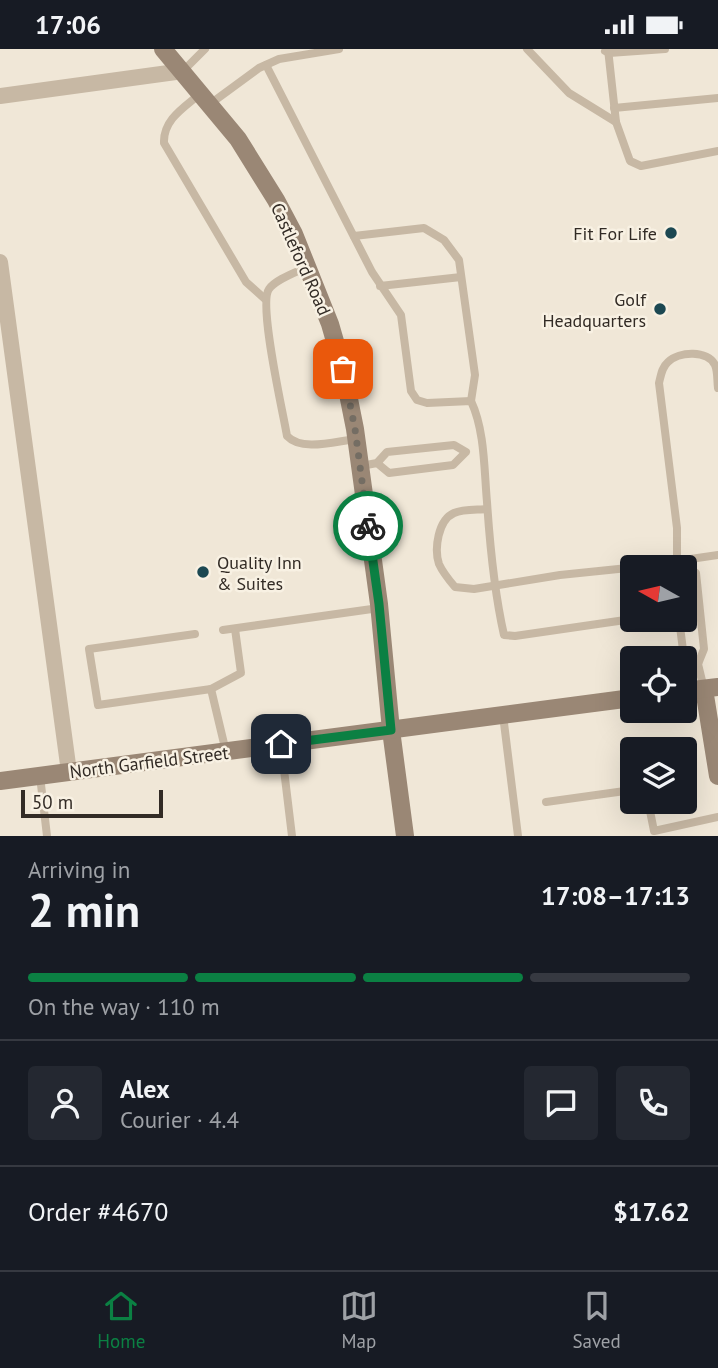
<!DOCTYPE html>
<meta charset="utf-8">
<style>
body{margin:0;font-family:"PT Sans",sans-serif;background:#242831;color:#f1f3f6;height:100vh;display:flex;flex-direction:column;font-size:26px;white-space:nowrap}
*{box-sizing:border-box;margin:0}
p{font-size:23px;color:#9ea1a6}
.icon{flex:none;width:38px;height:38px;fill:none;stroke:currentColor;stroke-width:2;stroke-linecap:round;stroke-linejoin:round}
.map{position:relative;height:787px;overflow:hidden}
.side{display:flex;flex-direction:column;background:#171b24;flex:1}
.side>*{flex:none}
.needle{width:46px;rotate:278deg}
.fabs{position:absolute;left:620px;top:506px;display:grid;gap:14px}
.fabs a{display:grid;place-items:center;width:77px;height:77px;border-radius:7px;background:#171b24;box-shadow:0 7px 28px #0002;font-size:35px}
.scale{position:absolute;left:21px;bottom:18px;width:142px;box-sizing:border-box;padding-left:7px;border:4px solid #322b25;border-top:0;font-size:19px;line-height:24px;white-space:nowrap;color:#322b25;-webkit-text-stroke:5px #f8f1e3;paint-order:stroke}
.pin{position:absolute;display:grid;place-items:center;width:60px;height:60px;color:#fff;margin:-30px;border-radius:14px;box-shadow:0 4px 10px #0006}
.courier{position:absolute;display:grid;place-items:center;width:70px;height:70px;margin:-35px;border:5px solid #0b8043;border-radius:50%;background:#fff;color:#222;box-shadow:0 2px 9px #0007}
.overview em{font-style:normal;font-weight:700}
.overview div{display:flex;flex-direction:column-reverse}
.overview{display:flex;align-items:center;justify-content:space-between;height:119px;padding:0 28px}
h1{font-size:46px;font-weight:700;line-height:52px}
.bar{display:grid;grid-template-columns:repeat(4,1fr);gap:10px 7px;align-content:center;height:84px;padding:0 28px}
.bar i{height:9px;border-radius:5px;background:#363941}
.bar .selected{background:#0b8043}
.bar p{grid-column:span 4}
.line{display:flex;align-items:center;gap:18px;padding:0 28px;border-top:2px solid #363941}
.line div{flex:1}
.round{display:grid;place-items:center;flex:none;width:74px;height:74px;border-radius:7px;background:#242831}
.status{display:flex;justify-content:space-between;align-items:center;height:49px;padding:0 35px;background:#171b24;direction:ltr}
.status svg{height:19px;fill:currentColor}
.dock{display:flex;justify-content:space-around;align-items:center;height:98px;border-top:2px solid #363941;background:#171b24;font-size:19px;color:#9ea1a6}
.dock a{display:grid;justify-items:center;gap:4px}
.dock .selected{color:#0b8043}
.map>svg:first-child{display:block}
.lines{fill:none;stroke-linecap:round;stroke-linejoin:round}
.lane{stroke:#c7b8a4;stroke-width:8}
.street{stroke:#c7b8a4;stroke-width:16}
.secondary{stroke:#9a8775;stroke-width:18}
.done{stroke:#746d63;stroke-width:7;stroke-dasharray:0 12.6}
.route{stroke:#0b8043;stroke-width:9}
.poi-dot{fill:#1c4852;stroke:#f8f1e3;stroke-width:2.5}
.labels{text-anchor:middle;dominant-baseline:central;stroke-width:5;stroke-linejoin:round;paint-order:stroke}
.poi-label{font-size:18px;fill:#322b25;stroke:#f8f1e3;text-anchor:end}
.street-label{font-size:18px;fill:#322b25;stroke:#f8f1e3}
</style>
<div class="status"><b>17:06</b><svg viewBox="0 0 49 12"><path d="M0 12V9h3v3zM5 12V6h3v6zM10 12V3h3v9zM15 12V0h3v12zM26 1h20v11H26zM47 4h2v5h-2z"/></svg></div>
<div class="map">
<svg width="718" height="787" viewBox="0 0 718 787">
<rect width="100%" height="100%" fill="#f0e7d7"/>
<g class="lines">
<g class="lane">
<path d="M527 0 569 44 616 73 630 112 641 117 718 102"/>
<path d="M608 0 616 73"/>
<path d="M605 2 609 4 665 0"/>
<path d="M266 16 372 223 401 266 411 342 417 351 427 354 471 352C485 382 484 420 487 453 490 498 494 542 504 586L515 587 632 570"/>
<path d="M183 22 205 0"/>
<path d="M201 44C185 58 163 70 164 94L246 233 265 250"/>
<path d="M210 55 259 19 279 10 339 0"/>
<path d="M614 59 718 49"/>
<path d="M354 187 424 179 444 191 459 211 475 326 471 352"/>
<path d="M307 218C297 223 276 230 269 240 258 255 283 363 287 387 302 403 336 392 356 390"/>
<path d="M380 237 461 228"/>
<path d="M361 417 377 414 387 403 454 396 466 403 453 416 389 424 377 414"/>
<path d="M487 460C477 461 463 460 454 464 438 471 434 500 439 515 443 524 449 531 455 538L474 540 560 526 628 519"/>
<path d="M678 511 696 524 704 600 698 615 704 640"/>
<path d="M636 518 718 506"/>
<path d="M677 518V479L659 334C661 326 662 318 668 313 679 302 708 301 715 316 718 323 717 333 718 339"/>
<path d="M632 519H628L632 550"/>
<path d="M679 570 683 601 698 615"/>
<path d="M223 581 379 559"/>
<path d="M195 585 89 600 98 656 211 640 241 624 235 580"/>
<path d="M211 640 226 703"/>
<path d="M503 666 518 787"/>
<path d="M281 696 292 787"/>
<path d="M40 727 47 787"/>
<path d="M648 752 654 782 718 768"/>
<path d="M546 753 632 741"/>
</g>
<g class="street">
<path d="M0 47 183 22"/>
<path d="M0 213 69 723"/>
</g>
<g class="secondary">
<path d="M163 0 238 90 276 151 294 185 330 275 343 320 355 380 379 555 391 681 405 787"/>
<path d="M704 640 718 727"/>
<path d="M684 642 718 638"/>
<path d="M0 732 632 649"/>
</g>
</g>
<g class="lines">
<path class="done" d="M343 320 355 380 368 477"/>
<path class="route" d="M281 695 391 681 379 555 368 477"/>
</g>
<g class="poi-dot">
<circle cx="671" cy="184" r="7"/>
<circle cx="660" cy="260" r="7"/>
<circle cx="203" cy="523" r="7"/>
</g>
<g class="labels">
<g class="poi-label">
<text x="657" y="184">Fit For Life</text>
<text x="646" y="250">Golf<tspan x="646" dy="21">Headquarters</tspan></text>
<text x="217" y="513" text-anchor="start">Quality Inn<tspan x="217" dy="21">&amp; Suites</tspan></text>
</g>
<g class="street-label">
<text transform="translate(301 210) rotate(66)">Castleford Road</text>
<text transform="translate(149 713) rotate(-7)">North Garfield Street</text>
</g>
</g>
</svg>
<div class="fabs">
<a><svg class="needle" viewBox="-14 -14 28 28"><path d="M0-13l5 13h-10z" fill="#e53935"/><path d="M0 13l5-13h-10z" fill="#9ea1a6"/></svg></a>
<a><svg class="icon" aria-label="locate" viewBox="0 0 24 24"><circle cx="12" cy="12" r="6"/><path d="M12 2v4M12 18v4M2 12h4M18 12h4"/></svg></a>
<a><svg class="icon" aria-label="layers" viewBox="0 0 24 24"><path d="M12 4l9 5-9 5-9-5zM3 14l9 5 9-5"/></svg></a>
</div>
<div class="scale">50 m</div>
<div class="pin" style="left:343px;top:320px;background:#ea580c"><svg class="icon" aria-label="bag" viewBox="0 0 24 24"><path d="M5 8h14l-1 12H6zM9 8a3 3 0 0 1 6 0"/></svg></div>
<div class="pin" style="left:281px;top:695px;background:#1f2937"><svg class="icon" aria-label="home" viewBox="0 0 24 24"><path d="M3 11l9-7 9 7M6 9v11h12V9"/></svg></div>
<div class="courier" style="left:368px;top:477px"><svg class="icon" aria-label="bike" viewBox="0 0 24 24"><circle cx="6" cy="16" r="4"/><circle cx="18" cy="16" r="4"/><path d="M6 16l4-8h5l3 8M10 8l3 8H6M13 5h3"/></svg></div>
</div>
<section class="side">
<div class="overview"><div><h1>2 min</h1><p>Arriving in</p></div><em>17:08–17:13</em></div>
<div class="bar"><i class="selected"></i><i class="selected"></i><i class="selected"></i><i></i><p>On the way · 110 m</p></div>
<div class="line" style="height:126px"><a class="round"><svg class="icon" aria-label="person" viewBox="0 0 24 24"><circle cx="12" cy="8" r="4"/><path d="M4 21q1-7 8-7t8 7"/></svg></a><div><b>Alex</b><p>Courier · 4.4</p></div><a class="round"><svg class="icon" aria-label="chat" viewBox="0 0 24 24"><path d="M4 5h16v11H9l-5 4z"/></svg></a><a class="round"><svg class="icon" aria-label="phone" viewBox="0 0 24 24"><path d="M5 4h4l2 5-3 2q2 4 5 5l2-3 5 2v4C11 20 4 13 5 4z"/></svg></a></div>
<div class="line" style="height:91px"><div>Order #4670</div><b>$17.62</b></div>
</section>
<nav class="dock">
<a class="selected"><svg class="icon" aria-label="home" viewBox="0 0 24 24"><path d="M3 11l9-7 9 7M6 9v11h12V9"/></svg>Home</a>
<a><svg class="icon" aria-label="map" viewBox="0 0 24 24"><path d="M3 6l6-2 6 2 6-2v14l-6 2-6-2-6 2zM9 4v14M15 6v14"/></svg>Map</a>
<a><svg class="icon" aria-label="saved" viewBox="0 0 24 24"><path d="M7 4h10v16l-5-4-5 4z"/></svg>Saved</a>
</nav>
